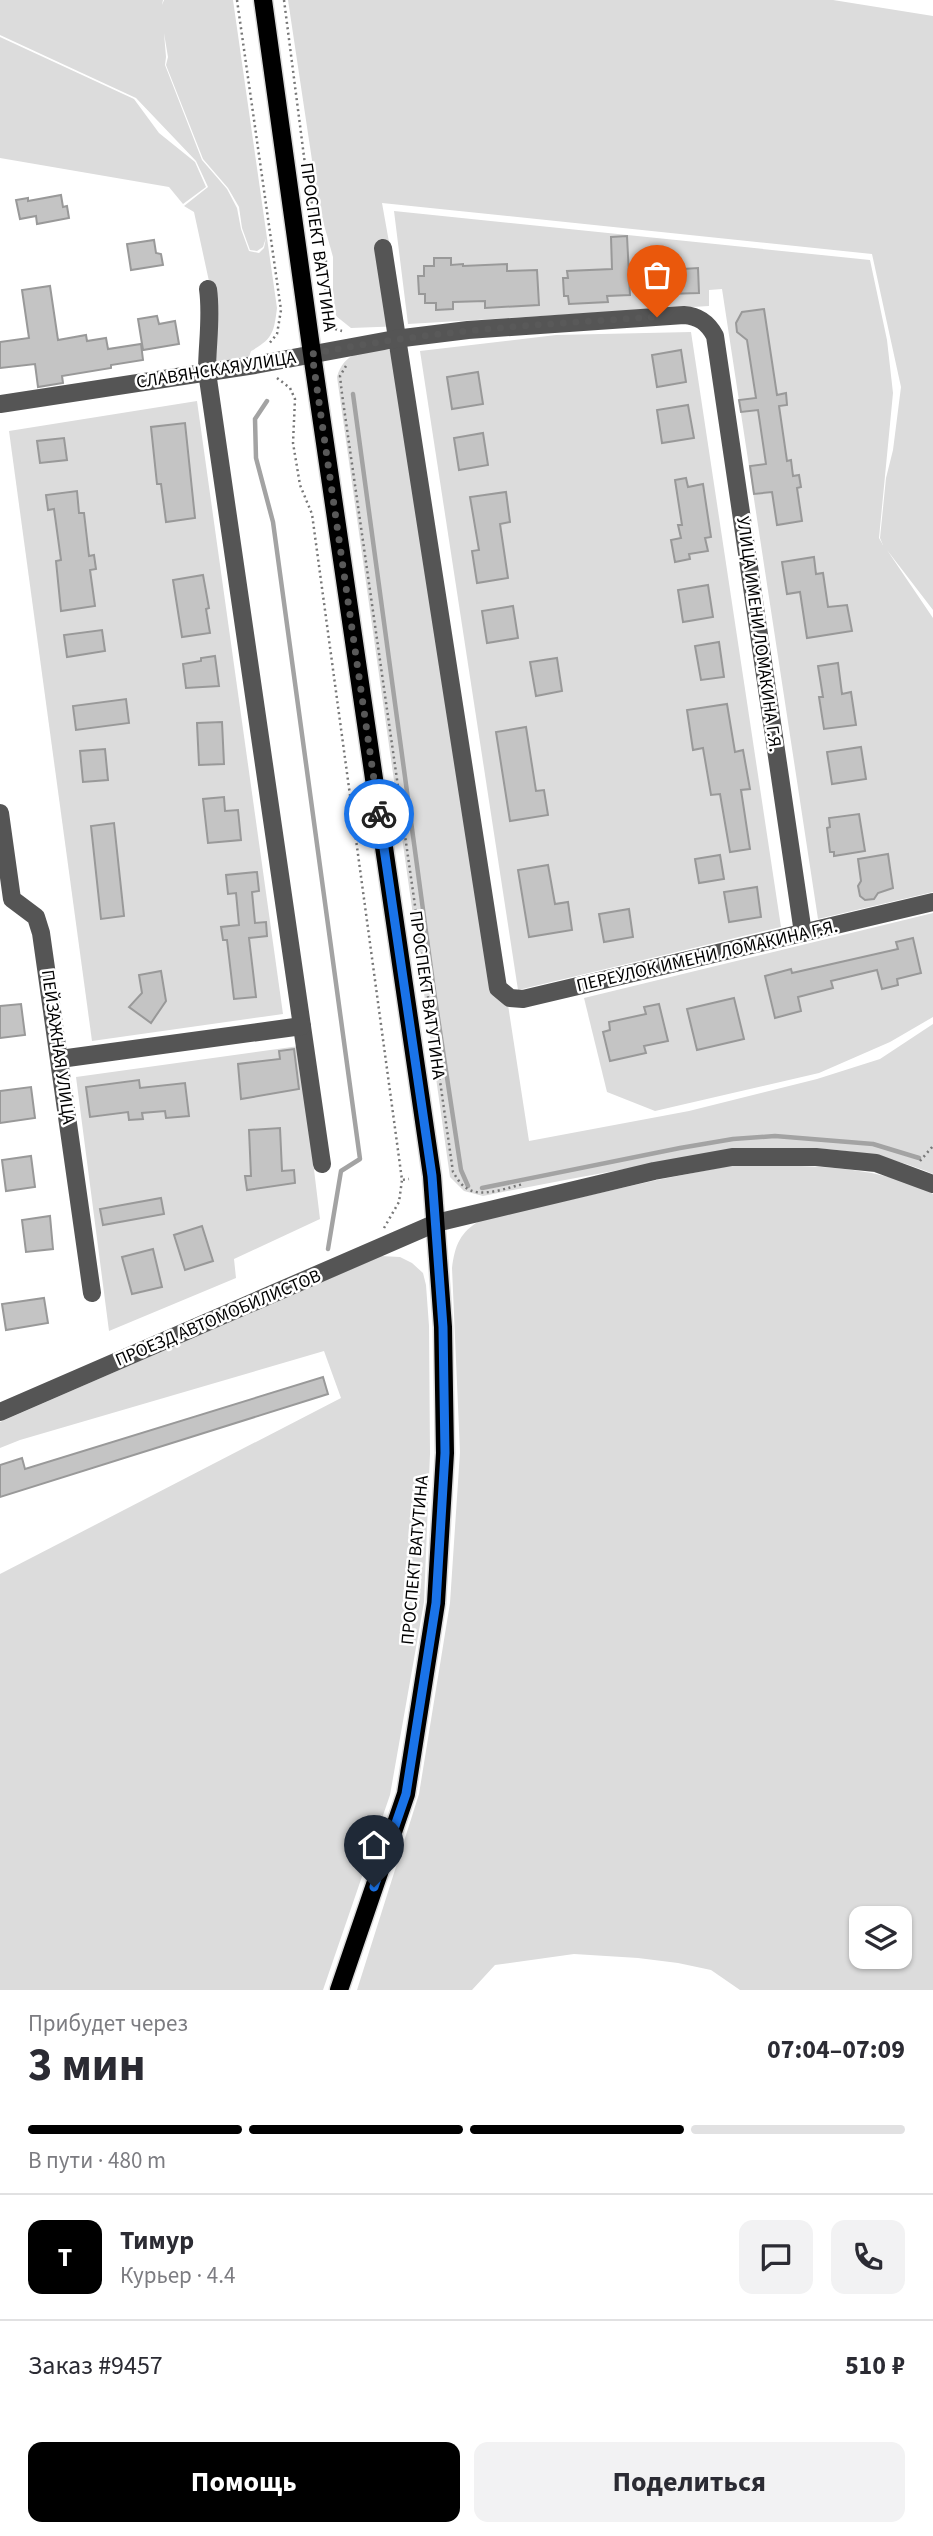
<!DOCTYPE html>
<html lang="ru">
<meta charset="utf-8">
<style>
body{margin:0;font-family:"Source Sans 3",sans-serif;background:#f2f2f3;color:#2b2b33;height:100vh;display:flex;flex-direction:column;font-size:26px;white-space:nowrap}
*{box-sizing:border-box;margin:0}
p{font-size:23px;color:#7c7c81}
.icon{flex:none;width:38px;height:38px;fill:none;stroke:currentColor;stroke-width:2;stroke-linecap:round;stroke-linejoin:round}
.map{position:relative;height:1990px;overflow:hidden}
.details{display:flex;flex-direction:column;background:#fff;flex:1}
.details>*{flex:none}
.tools{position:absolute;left:849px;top:1906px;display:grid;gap:14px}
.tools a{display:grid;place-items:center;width:63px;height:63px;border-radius:14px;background:#fff;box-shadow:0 2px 5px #0004;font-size:35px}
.pin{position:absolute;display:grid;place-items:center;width:60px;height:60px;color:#fff;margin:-72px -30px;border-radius:50% 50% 50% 0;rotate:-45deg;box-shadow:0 0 7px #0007}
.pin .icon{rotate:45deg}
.courier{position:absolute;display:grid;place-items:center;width:70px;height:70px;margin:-35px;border:5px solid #1a73e8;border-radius:50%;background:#fff;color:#222;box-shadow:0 2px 9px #0007}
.summary em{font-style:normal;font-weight:700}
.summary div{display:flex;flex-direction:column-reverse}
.summary{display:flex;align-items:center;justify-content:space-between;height:119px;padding:0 28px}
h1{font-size:46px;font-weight:700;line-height:52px}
.bar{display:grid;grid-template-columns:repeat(4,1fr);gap:10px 7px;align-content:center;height:84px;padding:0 28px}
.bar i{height:9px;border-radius:5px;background:#e1e1e2}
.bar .on{background:#000}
.bar p{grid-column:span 4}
.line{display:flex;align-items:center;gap:18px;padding:0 28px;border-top:2px solid #e1e1e2}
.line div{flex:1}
.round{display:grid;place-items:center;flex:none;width:74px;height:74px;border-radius:14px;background:#f2f2f3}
.button{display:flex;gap:14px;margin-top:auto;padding:14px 28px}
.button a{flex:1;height:80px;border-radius:14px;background:#000;color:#fff;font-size:28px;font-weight:700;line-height:80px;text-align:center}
.button a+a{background:#f2f2f3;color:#2b2b33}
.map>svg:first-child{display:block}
.green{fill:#dcdcdc;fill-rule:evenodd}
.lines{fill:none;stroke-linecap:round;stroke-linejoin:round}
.stream{stroke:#a3a3a3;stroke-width:4.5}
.building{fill:#c4c4c4;stroke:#999;stroke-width:2}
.major-casing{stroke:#dbdbdb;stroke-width:21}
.path{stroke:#777;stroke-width:2.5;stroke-dasharray:2 3.5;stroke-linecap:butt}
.minor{stroke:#555;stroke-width:18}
.major{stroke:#000;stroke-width:18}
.done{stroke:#595959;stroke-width:7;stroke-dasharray:0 12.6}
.route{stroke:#1a73e8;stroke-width:9}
.labels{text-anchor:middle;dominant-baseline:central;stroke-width:5;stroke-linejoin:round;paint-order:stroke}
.street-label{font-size:18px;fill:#000;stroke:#fff}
</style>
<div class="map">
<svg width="933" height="1990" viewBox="0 0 933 1990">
<rect width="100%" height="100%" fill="#fff"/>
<g class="green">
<path d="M0 0H163L162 5 164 0H233L277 308C274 332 273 339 251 351L249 357 212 362 215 309 194 212 184 206 208 187 196 161 136 98 0 35ZM164 33 168 57 166 65 203 159 228 188 239 207 242 228 250 250 257 251 263 247 266 238 264 248 259 253 249 251 241 229 237 208 227 189 202 160 165 65 166 57Z"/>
<path d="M288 0H833L933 16V610L887 550 933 618V892L818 919 722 289 709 290V306L408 324 394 211 870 260 887 340 893 393 879 538 883 545 880 538 886 478 893 450 901 387 872 254 382 203 404 326 351 328 336 316 333 292V257L319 207Z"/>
<path d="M0 37 134 99 159 133 195 162 206 187 183 204 169 187 0 158Z"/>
<path d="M691 332 781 927 518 990 420 351 556 335Z"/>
<path d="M407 350 529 1141 689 1111 817 1079 880 1059 933 1024V1174C835 1132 731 1149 630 1168 581 1177 532 1186 483 1196L464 1191 450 1177 337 377C346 344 379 351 407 350Z"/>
<path d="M197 401 283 1014 92 1041 9 431Z"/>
<path d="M933 913V1017L890 1042 819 1073 655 1111 607 1092 584 998Z"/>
<path d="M299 1046 320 1219 234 1259 236 1278 109 1331 76 1077Z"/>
<path d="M734 1165C797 1166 877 1163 933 1194V1990H740L711 1970 678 1963 638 1958 574 1954 495 1965 472 1990H357L419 1794 450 1603 460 1452 452 1268C455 1245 460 1232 481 1220L657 1180ZM861 1918H900V1956H861Z"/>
<path d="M381 1256 400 1257 412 1263 423 1273 426 1285 429 1326 430 1454 424 1602 390 1795 323 1990H0V1574L341 1398 324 1351 20 1440 0 1448V1422Z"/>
</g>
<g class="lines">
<g class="stream">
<path d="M353 394 435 998 461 1170 468 1186"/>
<path d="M267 401 255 419 256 458 273 522 360 1159 341 1171 328 1249"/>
<path d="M482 1188 680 1148 733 1139 775 1136 873 1144 919 1158"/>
</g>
</g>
<g class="building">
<path d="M61 195 63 207 67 206 69 218 37 224 36 216 20 219 16 200 28 198V201Z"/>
<path d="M627 236 630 295 607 296 608 302 569 304 568 296H564L563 278H568L567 271 612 269 611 237Z"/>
<path d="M154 240 156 253 161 254 163 265 131 270 127 244Z"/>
<path d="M434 258H451V265L463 264V266L507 264V271L537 270 539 305 485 308V301L453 302V309L436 310V303H425V294H419L418 276H424V266H434Z"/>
<path d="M698 268 699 293 667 294 666 270Z"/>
<path d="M50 286 58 340 86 335 87 341 106 338 108 349 141 344 143 360 111 365V368L62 376 63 383 38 387 35 364 0 368V342L29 338 22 290Z"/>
<path d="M764 309 777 395 786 393 787 405 779 406 787 461 791 460 793 476 799 475 801 487 797 488 802 521 777 525 772 492 754 494 750 466 766 464 758 410 741 412 739 400 756 398 747 340 737 332 736 323 742 312Z"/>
<path d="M157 316 159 324 175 321 179 344 143 350 138 319Z"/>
<path d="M681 350 686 382 657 387 652 355Z"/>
<path d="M478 372 483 404 452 409 447 377Z"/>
<path d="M688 405 694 438 662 443 657 410Z"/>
<path d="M185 423 195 518 166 522 161 484H157L151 427Z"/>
<path d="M483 433 488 465 459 470 454 438Z"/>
<path d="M64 438 67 460 40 463 37 441Z"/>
<path d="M686 478 688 487 703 484 711 537 705 538 708 551 689 554 690 559 675 562 671 540 681 538 678 525H682L675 480Z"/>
<path d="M77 491 79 513H84L89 556 94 555 96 569 90 570 95 606 61 611 56 561 61 560 54 509 48 510 46 495Z"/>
<path d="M506 492 510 522 500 524 508 578 477 583 472 551 479 550 470 497Z"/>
<path d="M814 557 816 574 823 573 828 607 847 605 852 631 807 638 800 592 787 594 782 562Z"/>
<path d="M203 575 209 608 206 609 210 633 182 637 173 580Z"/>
<path d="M708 585 713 617 683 622 678 590Z"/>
<path d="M513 606 518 638 487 643 482 611Z"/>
<path d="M102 630 105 651 67 657 64 635Z"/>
<path d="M719 642 724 677 701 680 695 646Z"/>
<path d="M215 656 219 686 186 688 183 664 201 661V658Z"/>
<path d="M557 658 562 691 536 696 530 662Z"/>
<path d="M838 663 842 694 851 692 856 725 824 729 819 697H823L818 666Z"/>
<path d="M126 699 129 723 76 730 73 706Z"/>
<path d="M727 704 735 752 743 750 750 789 741 790 750 849 730 852 720 794 711 795 703 748 693 750 687 710Z"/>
<path d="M222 722 224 764 199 765 197 723Z"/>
<path d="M526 727 536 791 544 790 548 815 510 821 496 732Z"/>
<path d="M861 747 866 779 832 784 827 752Z"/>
<path d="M105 749 108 780 83 782 80 751Z"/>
<path d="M224 797 225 811 238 810 241 840 208 843 203 799Z"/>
<path d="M859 814 865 851 834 856V852H830L827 828 830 827 829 818Z"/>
<path d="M114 823 124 916 101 919 91 826Z"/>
<path d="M888 854 893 888 878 893 874 899 865 900 860 896 858 886 861 881 858 859Z"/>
<path d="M720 855 724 879 699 883 695 859Z"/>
<path d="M548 865 555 904 568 902 572 930 529 937 518 870Z"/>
<path d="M257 872 259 891 252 892 255 923 266 922 267 936 249 938 256 997 234 999 227 940H223L221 927 239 925 236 893 228 894 226 875Z"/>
<path d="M757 887 761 917 729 922 724 892Z"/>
<path d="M629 909 633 937 604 942 599 914Z"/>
<path d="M913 938 921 973 897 979 898 985 882 989 877 970 831 981 833 988 798 997 801 1011 775 1018 765 976 791 969 792 973 898 949 896 942Z"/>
<path d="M161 971 166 1001 151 1023 129 1007 142 993 139 975Z"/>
<path d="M734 998 744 1039 697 1050 687 1009Z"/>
<path d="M21 1004 25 1035 0 1038V1006Z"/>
<path d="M659 1004 668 1041 644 1046 646 1053 610 1061 603 1032 610 1030 609 1022 646 1014 644 1007Z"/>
<path d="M294 1049 299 1089 241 1099 238 1064 280 1059 279 1051Z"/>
<path d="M139 1080 140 1088 185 1083 189 1116 166 1118 165 1111 142 1113 143 1119 129 1120 128 1112 90 1117 86 1087Z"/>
<path d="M31 1087 35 1118 0 1123V1091Z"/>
<path d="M280 1128 282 1171 294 1170 295 1183 247 1190 245 1176H251L249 1130Z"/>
<path d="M31 1156 35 1187 6 1191 2 1160Z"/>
<path d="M161 1198 164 1214 103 1225 100 1209Z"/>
<path d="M50 1216 53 1249 26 1252 22 1220Z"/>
<path d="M202 1226 213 1261 185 1270 174 1235Z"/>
<path d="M153 1249 162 1287 132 1294 122 1257Z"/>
<path d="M44 1298 48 1323 6 1330 2 1304Z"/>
<path d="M323 1377 328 1394 0 1497V1465L22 1458 25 1469Z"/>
</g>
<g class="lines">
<defs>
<path id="major" d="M263 0 312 354 432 1176 443 1327 445 1453 436 1603 406 1794 339 1990"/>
</defs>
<use href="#major" class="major-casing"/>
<g class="path">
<path d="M237 0 281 310 277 334 268 345"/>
<path d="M284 0 308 188 326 258 325 311 335 329 342 331"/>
<path d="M346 366 340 376 342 394 453 1172C457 1178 461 1186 468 1189 483 1198 509 1187 524 1184"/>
<path d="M277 378 290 388 295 399 293 443 300 485 312 514 402 1180 409 1179"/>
<path d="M920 1161 933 1146"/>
<path d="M384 1228 399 1202 402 1180"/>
</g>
<g class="minor">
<path d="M383 248 498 988 510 998 523 999 933 902"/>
<path d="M208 289C212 317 207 344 207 372L322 1164"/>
<path d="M0 404 255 365 395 339 468 330 684 315C699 316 708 323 715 336L803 933"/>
<path d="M0 813 12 899 36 917 41 933 92 1293"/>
<path d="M60 1059 302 1026"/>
<path d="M0 1412 436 1223 654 1171 732 1157H816L876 1163 933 1184"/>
</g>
<use href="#major" class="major"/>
</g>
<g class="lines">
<path class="done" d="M379 814 312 354C425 331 541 324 657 317"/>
<path class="route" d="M374 1887 406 1794 436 1603 445 1453 443 1327 432 1176 379 814"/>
</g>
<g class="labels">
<g class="street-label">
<text transform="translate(318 247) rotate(82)">ПРОСПЕКТ ВАТУТИНА</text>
<text transform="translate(216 370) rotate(-9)">СЛАВЯНСКАЯ УЛИЦА</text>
<text transform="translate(759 634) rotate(82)">УЛИЦА ИМЕНИ ЛОМАКИНА Г.Я.</text>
<text transform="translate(707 956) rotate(-13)">ПЕРЕУЛОК ИМЕНИ ЛОМАКИНА Г.Я.</text>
<text transform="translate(427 995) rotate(82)">ПРОСПЕКТ ВАТУТИНА</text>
<text transform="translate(58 1047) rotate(82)">ПЕЙЗАЖНАЯ УЛИЦА</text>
<text transform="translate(218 1318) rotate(-23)">ПРОЕЗД АВТОМОБИЛИСТОВ</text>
<text transform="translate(415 1560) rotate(-85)">ПРОСПЕКТ ВАТУТИНА</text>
</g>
</g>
</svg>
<div class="tools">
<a><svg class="icon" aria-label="layers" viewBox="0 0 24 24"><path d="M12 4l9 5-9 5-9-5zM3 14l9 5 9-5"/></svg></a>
</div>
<div class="pin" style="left:657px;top:317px;background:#ea580c"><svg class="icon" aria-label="bag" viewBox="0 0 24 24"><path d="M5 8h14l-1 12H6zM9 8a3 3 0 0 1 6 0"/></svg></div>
<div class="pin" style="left:374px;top:1887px;background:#1f2937"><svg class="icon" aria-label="home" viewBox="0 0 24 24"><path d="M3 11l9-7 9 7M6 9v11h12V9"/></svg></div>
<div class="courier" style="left:379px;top:814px"><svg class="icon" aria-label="bike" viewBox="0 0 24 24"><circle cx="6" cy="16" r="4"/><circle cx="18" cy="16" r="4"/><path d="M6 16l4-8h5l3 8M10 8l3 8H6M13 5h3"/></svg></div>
</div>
<section class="details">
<div class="summary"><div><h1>3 мин</h1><p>Прибудет через</p></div><em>07:04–07:09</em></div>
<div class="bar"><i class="on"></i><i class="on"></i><i class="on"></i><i></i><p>В пути · 480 m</p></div>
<div class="line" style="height:126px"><b class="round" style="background:#000;color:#fff">Т</b><div><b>Тимур</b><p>Курьер · 4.4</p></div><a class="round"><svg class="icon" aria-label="chat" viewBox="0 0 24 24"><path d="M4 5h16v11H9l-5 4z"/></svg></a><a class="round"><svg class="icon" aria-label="phone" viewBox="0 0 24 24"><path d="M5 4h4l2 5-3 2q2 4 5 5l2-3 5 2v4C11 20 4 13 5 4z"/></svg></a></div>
<div class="line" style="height:91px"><div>Заказ #9457</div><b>510 ₽</b></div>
<div class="button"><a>Помощь</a><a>Поделиться</a></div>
</section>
